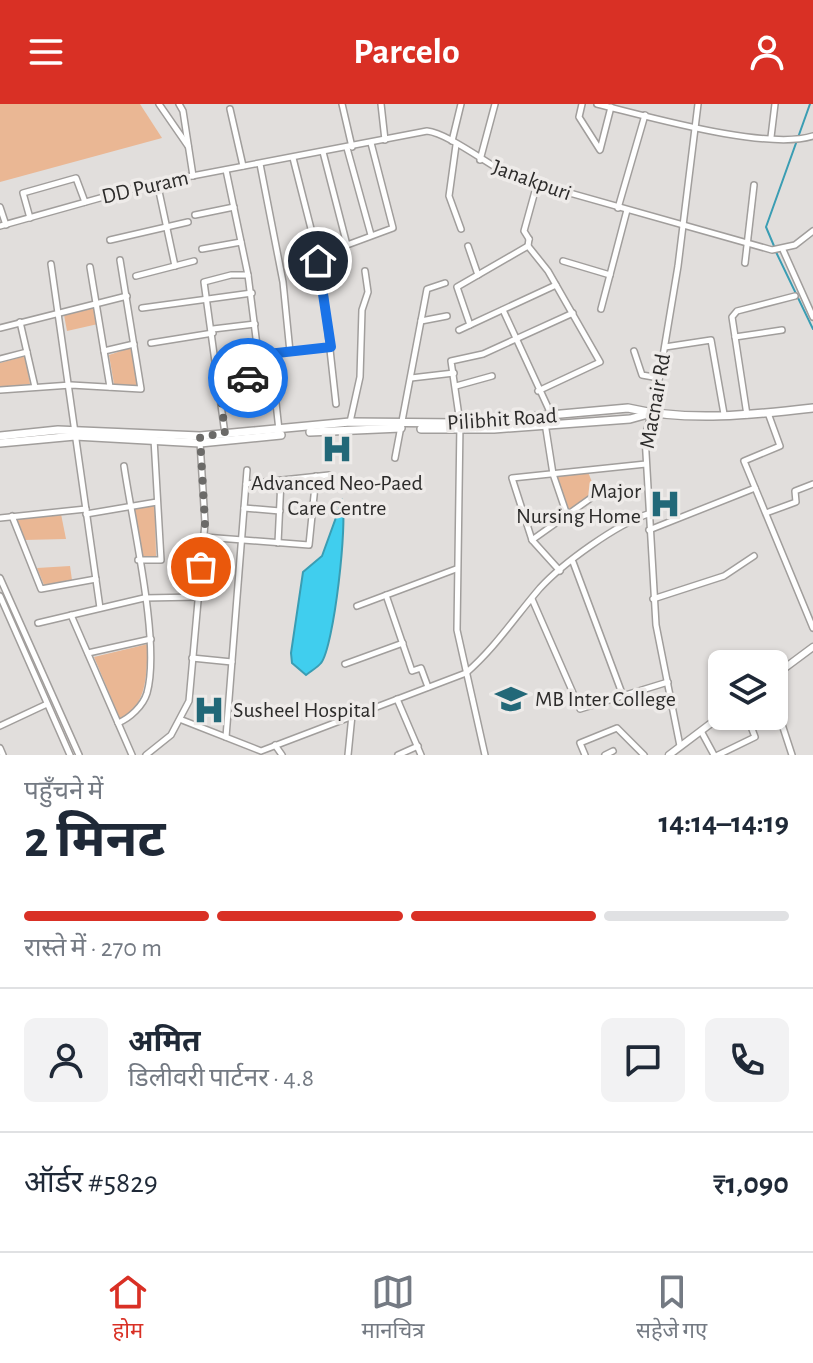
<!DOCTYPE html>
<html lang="hi">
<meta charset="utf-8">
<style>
body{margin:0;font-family:"Alegreya Sans","Noto Sans Devanagari",sans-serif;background:#f2f2f3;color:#1f2937;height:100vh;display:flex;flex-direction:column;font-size:30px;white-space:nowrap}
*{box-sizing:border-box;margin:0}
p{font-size:26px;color:#747a83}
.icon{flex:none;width:44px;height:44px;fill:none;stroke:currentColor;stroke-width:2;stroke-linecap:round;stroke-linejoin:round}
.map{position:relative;height:651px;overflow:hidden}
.panel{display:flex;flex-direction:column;background:#fff;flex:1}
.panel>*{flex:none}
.fabs{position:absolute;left:708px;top:546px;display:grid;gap:16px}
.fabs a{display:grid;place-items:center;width:80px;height:80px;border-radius:12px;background:#fff;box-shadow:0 2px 6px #0004;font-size:40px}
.pin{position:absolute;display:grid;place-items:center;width:68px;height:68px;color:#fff;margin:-34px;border:4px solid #fff;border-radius:50%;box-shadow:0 2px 8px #0007}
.courier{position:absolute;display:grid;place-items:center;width:80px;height:80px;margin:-40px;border:6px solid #1a73e8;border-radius:50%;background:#fff;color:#222;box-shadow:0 2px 10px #0007}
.overview em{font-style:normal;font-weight:700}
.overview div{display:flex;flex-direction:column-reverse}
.overview{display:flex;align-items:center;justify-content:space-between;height:136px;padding:0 24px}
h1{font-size:52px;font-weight:700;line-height:60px}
.bar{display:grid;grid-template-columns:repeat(4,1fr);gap:12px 8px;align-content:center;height:96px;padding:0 24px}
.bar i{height:10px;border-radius:6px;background:#e0e1e3}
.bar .active{background:#d93025}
.bar p{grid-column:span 4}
.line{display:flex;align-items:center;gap:20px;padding:0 24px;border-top:2px solid #e0e1e3}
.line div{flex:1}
.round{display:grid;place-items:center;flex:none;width:84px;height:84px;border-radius:12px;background:#f2f2f3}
header{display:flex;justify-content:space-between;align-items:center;height:104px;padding:0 24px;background:#d93025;color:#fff;font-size:36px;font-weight:700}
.menu{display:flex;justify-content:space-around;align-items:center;height:112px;border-top:2px solid #e0e1e3;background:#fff;font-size:22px;color:#747a83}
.menu a{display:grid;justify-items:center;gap:4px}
.menu .active{color:#d93025}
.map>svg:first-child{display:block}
.green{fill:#eab794}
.water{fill:#40ceee;stroke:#3a9db3;stroke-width:2}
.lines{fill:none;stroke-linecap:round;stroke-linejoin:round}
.stream{stroke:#3a9db3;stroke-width:2}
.minor-casing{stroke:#a19e9c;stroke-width:8}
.major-casing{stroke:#a19e9c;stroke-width:9}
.highway-casing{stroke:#a19e9c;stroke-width:10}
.minor{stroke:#fff;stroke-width:5}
.major{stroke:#fff;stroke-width:6}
.highway{stroke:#fff;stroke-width:7}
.done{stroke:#6b6a68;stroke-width:8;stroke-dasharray:0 14.4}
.route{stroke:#1a73e8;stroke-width:10}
.labels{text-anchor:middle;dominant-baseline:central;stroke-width:7;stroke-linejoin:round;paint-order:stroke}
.street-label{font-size:22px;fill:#2c2b2a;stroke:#eeebe9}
.poi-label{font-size:22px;fill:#2c2b2a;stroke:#eeebe9;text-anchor:start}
</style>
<header><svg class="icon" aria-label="menu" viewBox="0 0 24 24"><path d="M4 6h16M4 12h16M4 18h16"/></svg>Parcelo<svg class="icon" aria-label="person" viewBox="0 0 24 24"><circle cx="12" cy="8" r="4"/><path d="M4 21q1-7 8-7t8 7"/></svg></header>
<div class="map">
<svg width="813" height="651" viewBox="0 0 813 651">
<rect width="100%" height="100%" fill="#e1dedc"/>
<g class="green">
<path d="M0 0H140L162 34 0 78Z"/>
<path d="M94 203 98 220 67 227 64 211Z"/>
<path d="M133 243 139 282 114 280 109 251Z"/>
<path d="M25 252 30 280 0 283V259Z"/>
<path d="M588 368 596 388 568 408 555 371Z"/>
<path d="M155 401 156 453 139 454 133 404Z"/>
<path d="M61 410 66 435 24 436 16 415Z"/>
<path d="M70 462 72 476 44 481 37 464Z"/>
<path d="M148 540C146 567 149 601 120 615L94 553Z"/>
</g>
<path class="water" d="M342 397C348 416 334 543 321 559 318 563 311 567 306 571L292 559 291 549 303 468 322 452Z"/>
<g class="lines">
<g class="stream">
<path d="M774 142 766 123 810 0"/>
<path d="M776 148 813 225"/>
</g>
<defs>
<g id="minor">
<path d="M159 0 188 42"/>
<path d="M179 0 183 7 193 72"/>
<path d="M342 0 352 43"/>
<path d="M381 0 385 36"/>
<path d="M582 0 579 13 600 46 611 3"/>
<path d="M597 0C647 12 767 47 813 32"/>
<path d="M230 5 243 62"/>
<path d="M771 33 775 0"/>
<path d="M452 37 461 0"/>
<path d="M456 41 449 92 461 125"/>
<path d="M347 44 371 131"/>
<path d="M323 48 347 141 393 124 371 39"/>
<path d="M293 54 321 164 336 300"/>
<path d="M480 56 495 0"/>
<path d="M260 60 283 178 290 248"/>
<path d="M226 66 248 171"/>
<path d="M157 78 175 162"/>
<path d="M0 103 6 121"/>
<path d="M618 104 645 11"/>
<path d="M195 111 234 103"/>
<path d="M30 114 23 89 76 74 85 98"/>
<path d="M0 122 150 80 427 27C448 29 490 62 513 73L772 146 795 141 813 127"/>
<path d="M529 135 528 142 548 167 600 258 538 287"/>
<path d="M529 135 524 127 537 80"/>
<path d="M110 136 188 118"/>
<path d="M468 142 478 171"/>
<path d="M202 145 241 138"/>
<path d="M783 146 813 213"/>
<path d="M563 157 610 171"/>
<path d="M745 159 754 81"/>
<path d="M51 160 100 504"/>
<path d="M90 163 110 283"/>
<path d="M136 172 194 157"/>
<path d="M142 204 252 189"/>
<path d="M601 205 627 106"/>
<path d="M503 206 551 310"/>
<path d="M421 217 447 212"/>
<path d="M20 218 35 283"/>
<path d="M470 221 457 183 528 142"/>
<path d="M0 224 127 192"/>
<path d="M213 225 255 220"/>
<path d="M459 226 556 181"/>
<path d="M735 233 782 226"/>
<path d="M151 239 213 229"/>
<path d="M665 243 711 236 724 310"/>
<path d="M104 247 134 240"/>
<path d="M634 247 642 271 659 274"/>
<path d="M259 251 331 243"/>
<path d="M0 255 27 248"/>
<path d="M411 274 454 269"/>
<path d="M219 276 273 272 279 326"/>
<path d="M456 282 492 272"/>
<path d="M0 286 71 281 141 285 120 156"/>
<path d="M768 309 780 342 744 357 813 524"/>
<path d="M747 311 732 213 737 207 795 192"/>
<path d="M350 318 360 273 362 206 368 188 365 167"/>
<path d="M545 319 553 370 567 411"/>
<path d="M225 330 204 178 231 171H248L261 273"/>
<path d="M395 354 427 185 445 179"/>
<path d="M246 380 329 371"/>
<path d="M244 404 280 407"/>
<path d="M766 409 796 398 795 387 813 380"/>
<path d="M86 410 157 398"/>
<path d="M12 412 41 485 96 475"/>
<path d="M0 414 86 405"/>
<path d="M649 426 755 384"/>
<path d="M204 433 309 441 316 372"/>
<path d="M532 436 598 389"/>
<path d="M278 439 281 376"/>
<path d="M138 456H161L154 335"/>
<path d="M573 458 623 592"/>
<path d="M560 467 532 436 512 374 646 360"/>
<path d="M0 474 79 651"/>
<path d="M386 491 412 567 421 564 428 583"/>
<path d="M0 492 70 651"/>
<path d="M532 495 580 605 668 578"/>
<path d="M653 495 724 472 754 452"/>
<path d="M357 502 456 465"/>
<path d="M71 511 132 651"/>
<path d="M38 519 144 494 198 493"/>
<path d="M88 549 151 535"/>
<path d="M192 554 232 558"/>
<path d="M345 560 403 539"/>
<path d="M397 595 421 651"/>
<path d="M774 596 792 651"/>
<path d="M182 616 261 647 466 569C495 544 515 513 540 484 563 459 617 420 648 410"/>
<path d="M118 619C130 614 143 602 147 589 161 539 132 418 124 362"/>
<path d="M0 622 47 600"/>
<path d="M701 627 714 651"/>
<path d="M226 633 247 366"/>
<path d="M275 641 282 651"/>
<path d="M680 642 656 521 645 332 656 294 678 162 698 0"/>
<path d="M0 644 3 651"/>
<path d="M146 651 171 631 189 597 205 419 200 338"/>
<path d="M348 651 352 611"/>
<path d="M398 651 418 642"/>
<path d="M485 651 457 526 460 319 451 257 483 250 573 209"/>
<path d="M585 651 580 639 617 624 644 651"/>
<path d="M605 651 613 647"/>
<path d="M718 651 755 633 747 612"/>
</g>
<g id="major">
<path d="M774 572 813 543"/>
<path d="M669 651 722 611"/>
</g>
<g id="highway">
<path d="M421 325H494L630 315 648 310"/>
<path d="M310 328 401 324"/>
<path d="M0 332 58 326 200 332 350 318 460 319 628 304C687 318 753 311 813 304"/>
<path d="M0 339 75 332 200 339 281 331"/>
</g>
</defs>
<use href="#minor" class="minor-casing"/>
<use href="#major" class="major-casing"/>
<use href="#highway" class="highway-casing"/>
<use href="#minor" class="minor"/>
<use href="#major" class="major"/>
<use href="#highway" class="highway"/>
</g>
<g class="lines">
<path class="done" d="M201 463 205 419 200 332 225 330 219 276 248 274"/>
<path class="route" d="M248 274 261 273 259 251 331 243 318 157"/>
</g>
<defs>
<symbol id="hospital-bare" viewBox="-9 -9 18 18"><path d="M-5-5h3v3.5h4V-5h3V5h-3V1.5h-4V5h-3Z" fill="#226878" stroke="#eeebe9" stroke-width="2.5" paint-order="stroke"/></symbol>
<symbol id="university-bare" viewBox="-9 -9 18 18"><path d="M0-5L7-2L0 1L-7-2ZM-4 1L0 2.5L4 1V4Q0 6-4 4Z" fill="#226878" stroke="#eeebe9" stroke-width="2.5" paint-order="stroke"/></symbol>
</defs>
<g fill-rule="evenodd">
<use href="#hospital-bare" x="315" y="323" width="44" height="44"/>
<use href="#hospital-bare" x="643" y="378" width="44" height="44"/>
<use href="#university-bare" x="489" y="573" width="44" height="44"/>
<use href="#hospital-bare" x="187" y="584" width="44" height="44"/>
</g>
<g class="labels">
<g class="street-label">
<text transform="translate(532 76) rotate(20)">Janakpuri</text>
<text transform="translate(145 83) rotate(-13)">DD Puram</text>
<text transform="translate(655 297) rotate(-80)">Macnair Rd</text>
<text transform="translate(502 315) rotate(-4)">Pilibhit Road</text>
</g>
<g class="poi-label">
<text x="337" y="379" text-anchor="middle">Advanced Neo-Paed<tspan x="337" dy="25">Care Centre</tspan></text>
<text x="641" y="387" text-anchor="end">Major<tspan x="641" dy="25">Nursing Home</tspan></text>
<text x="535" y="595">MB Inter College</text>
<text x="233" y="606">Susheel Hospital</text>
</g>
</g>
</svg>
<div class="fabs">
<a><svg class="icon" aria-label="layers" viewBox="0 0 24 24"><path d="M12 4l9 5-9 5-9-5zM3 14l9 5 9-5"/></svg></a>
</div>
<div class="pin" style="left:201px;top:463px;background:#ea580c"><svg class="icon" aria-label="bag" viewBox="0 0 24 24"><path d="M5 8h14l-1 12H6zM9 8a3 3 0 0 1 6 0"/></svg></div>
<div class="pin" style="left:318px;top:157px;background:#1f2937"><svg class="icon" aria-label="home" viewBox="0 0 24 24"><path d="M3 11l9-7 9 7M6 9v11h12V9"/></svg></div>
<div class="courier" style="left:248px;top:274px"><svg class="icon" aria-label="car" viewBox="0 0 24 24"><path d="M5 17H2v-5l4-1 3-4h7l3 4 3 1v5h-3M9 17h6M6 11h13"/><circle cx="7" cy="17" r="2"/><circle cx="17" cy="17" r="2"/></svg></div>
</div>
<section class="panel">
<div class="overview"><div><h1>2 मिनट</h1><p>पहुँचने में</p></div><em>14:14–14:19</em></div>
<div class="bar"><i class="active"></i><i class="active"></i><i class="active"></i><i></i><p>रास्ते में · 270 m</p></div>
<div class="line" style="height:144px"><a class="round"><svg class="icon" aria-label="person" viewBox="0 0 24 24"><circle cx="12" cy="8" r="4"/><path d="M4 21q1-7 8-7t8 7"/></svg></a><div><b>अमित</b><p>डिलीवरी पार्टनर · 4.8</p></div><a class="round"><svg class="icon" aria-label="chat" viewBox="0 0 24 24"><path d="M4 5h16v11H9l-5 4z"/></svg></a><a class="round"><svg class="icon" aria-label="phone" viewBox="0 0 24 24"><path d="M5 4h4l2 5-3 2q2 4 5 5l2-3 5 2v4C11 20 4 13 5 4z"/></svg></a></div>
<div class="line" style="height:104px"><div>ऑर्डर #5829</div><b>₹1,090</b></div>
</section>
<nav class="menu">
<a class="active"><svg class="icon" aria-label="home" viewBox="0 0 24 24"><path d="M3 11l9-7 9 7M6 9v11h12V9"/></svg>होम</a>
<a><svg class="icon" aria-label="map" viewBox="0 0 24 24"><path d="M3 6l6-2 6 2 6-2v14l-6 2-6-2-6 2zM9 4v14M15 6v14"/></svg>मानचित्र</a>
<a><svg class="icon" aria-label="saved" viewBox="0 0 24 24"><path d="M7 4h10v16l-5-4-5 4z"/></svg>सहेजे गए</a>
</nav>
